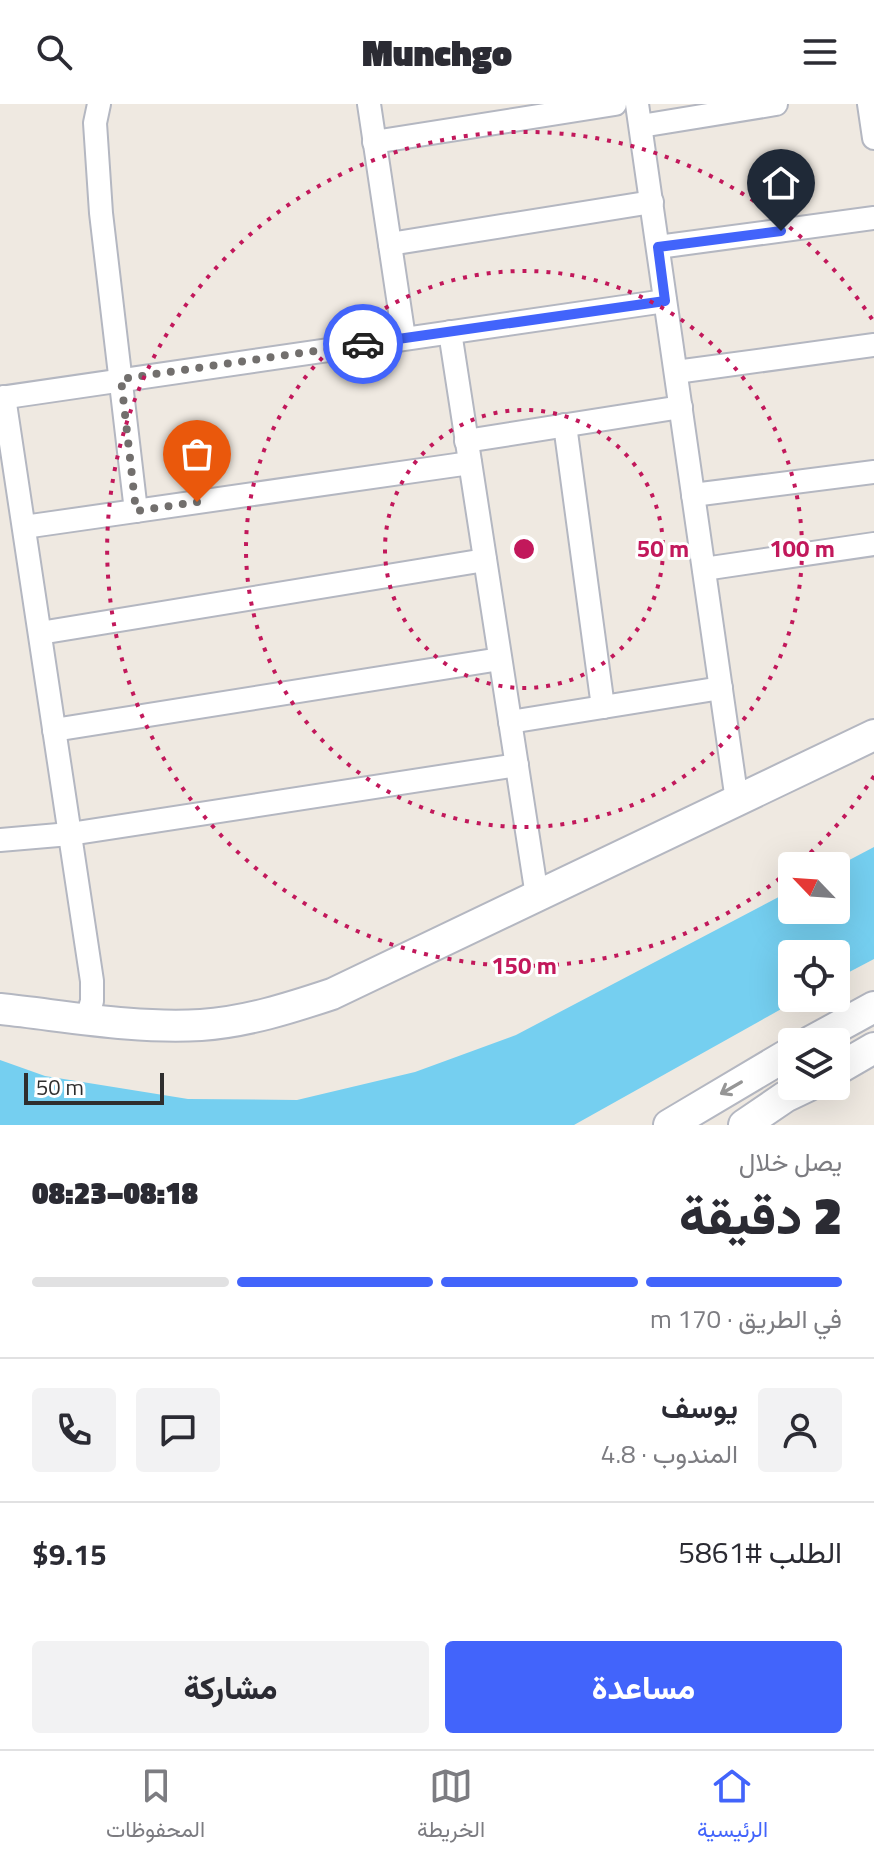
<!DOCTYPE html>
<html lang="ar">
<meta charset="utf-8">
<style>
body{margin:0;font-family:"Titillium Web",Vazirmatn,sans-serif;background:#f2f2f3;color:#2b2b33;direction:rtl;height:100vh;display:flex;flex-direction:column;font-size:30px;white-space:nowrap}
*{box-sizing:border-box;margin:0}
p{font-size:26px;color:#7c7c81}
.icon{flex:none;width:44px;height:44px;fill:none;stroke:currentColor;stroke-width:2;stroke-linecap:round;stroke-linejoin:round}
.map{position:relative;height:1021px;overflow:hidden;direction:ltr}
.side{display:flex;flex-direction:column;background:#fff;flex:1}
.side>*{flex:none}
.needle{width:52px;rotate:295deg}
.controls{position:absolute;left:778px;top:748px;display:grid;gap:16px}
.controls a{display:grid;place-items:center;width:72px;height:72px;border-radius:8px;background:#fff;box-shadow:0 8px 32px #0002;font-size:40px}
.scale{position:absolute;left:24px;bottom:20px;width:140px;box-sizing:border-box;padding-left:8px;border:4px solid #2e2e2e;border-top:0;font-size:22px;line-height:28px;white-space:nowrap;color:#2e2e2e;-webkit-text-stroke:6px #fff;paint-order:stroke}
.pin{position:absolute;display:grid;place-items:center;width:68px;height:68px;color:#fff;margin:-82px -34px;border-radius:50% 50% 50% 0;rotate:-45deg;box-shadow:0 0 8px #0007}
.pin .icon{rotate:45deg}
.courier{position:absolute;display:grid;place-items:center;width:80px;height:80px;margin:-40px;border:6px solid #4264fb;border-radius:50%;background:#fff;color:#222;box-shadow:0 2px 10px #0007}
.headline em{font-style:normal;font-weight:800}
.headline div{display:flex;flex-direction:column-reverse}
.headline{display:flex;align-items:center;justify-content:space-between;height:136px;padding:0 32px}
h1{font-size:52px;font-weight:800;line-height:60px}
.bar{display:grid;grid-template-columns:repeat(4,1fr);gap:12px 8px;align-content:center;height:96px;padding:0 32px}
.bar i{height:10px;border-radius:6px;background:#e1e1e2}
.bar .current{background:#4264fb}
.bar p{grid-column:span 4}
.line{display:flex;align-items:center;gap:20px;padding:0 32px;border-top:2px solid #e1e1e2}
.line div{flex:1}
.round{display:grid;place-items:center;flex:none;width:84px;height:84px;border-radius:8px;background:#f2f2f3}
.action{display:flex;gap:16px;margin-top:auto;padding:16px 32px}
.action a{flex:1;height:92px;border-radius:8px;background:#4264fb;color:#fff;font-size:32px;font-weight:800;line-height:92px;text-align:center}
.action a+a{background:#f2f2f3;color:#2b2b33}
header{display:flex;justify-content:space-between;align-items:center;height:104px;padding:0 32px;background:#fff;font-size:36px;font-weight:800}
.tab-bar{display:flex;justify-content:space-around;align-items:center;height:112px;border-top:2px solid #e1e1e2;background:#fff;font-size:22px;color:#7c7c81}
.tab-bar a{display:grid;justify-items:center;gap:4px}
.tab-bar .current{color:#4264fb}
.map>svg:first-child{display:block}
.water{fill:#75cff0}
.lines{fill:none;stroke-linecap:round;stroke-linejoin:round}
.street-casing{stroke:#b4b7c1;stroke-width:26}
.secondary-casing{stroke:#b4b7c1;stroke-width:34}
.street{stroke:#fff;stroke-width:22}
.secondary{stroke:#fff;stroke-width:30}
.oneway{stroke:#969696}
.done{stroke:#726f6d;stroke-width:8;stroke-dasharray:0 14.4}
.route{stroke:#4264fb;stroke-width:10}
.ring{fill:none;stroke:#c2185b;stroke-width:4;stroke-dasharray:4 8}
.centre{fill:#c2185b;stroke:#fff;stroke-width:4}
.ring-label{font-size:24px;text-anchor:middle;font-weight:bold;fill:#c2185b;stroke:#fff;stroke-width:6;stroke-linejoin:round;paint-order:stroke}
</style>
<header><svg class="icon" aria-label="menu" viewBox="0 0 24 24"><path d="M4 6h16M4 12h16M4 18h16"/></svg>Munchgo<svg class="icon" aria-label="search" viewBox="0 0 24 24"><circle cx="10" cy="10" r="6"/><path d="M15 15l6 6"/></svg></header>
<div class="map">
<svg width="874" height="1021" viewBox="0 0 874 1021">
<rect width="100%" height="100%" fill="#efe9e1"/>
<path class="water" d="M874 743V855L836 875V850H792V894H801L574 1021H0V956L45 972 188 995 297 996 415 968 516 931 792 786V806H836V763Z"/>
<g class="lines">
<defs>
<g id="street">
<path d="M99 0 95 19 101 109 136 407"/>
<path d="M369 0 404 234"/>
<path d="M637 0 737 697"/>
<path d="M869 0 874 34"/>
<path d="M641 22 776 0"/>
<path d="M374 38 615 0"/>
<path d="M390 140 652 98"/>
<path d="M658 143 874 114"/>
<path d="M450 228 537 792"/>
<path d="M676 268 874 241"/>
<path d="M4 293 92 877V897L87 914"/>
<path d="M0 294 665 197"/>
<path d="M565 321 603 603"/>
<path d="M466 337 681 303"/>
<path d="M693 391 874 368"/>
<path d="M24 423 470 359"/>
<path d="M704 465 874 440"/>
<path d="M40 529 485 456"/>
<path d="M510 618 721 584"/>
<path d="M54 626 500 555"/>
<path d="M0 736 70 730 517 661"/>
</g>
<g id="secondary">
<path d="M0 905C66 912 135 925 201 921 246 918 290 904 332 890L874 631"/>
<path d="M810 938 874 903"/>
<path d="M836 966 874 944"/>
<path d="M669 1021 792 948"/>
<path d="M744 1021 785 993 808 982"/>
</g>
</defs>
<use href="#street" class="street-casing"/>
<use href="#secondary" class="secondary-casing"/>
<use href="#street" class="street"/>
<use href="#secondary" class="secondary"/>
</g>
<defs><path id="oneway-shaft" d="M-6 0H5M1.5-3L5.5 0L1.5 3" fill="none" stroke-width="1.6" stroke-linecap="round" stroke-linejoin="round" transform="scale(2)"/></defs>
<use class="oneway" href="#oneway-shaft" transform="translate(731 984) rotate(150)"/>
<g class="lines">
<path class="done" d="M197 398 136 407 121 275 363 240"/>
<path class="route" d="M363 240 665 197 658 143 781 127"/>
</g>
<g class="ring">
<circle cx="524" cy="445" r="139"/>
<circle cx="524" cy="445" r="278"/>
<path d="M874 672A417 417 0 0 1 798 760M789 767A417 417 0 1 1 874 218"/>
</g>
<circle cx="524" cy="445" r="12" class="centre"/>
<g class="ring-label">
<text x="663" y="453">50 m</text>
<text x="802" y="453">100 m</text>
<text x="524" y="870">150 m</text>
</g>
</svg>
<div class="controls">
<a><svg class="needle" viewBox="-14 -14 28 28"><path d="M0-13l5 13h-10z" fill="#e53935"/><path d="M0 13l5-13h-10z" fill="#7c7c81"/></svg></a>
<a><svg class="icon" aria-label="locate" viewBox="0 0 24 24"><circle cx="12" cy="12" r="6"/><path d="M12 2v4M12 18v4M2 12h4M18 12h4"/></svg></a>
<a><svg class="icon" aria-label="layers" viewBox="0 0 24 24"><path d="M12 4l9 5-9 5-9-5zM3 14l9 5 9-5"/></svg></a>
</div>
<div class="scale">50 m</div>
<div class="pin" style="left:197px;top:398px;background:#ea580c"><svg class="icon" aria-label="bag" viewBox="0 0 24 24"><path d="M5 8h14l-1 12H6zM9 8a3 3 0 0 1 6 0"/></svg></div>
<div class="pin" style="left:781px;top:127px;background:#1f2937"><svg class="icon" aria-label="home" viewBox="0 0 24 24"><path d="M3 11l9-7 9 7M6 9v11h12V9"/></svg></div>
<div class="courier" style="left:363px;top:240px"><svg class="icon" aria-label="car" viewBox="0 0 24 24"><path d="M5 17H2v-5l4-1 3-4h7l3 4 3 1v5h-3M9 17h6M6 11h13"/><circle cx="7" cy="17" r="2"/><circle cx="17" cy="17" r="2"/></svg></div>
</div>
<section class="side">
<div class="headline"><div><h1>2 دقيقة</h1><p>يصل خلال</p></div><em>08:18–08:23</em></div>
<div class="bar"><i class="current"></i><i class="current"></i><i class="current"></i><i></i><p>في الطريق · 170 m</p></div>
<div class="line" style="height:144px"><a class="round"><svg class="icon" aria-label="person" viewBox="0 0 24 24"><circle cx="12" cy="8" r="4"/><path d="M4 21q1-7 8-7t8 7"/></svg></a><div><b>يوسف</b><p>المندوب · 4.8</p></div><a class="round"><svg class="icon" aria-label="chat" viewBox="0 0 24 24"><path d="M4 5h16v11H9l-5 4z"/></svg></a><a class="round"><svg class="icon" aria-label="phone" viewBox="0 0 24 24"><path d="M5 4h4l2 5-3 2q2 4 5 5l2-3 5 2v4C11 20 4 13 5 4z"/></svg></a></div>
<div class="line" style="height:104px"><div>الطلب #5861</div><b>$9.15</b></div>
<div class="action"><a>مساعدة</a><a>مشاركة</a></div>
</section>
<nav class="tab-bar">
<a class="current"><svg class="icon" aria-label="home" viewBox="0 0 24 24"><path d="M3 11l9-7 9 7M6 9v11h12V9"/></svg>الرئيسية</a>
<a><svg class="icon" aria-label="map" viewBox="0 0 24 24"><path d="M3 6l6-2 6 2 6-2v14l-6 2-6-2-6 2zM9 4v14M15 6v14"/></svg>الخريطة</a>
<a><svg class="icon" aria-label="saved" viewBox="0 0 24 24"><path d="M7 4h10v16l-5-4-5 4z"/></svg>المحفوظات</a>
</nav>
